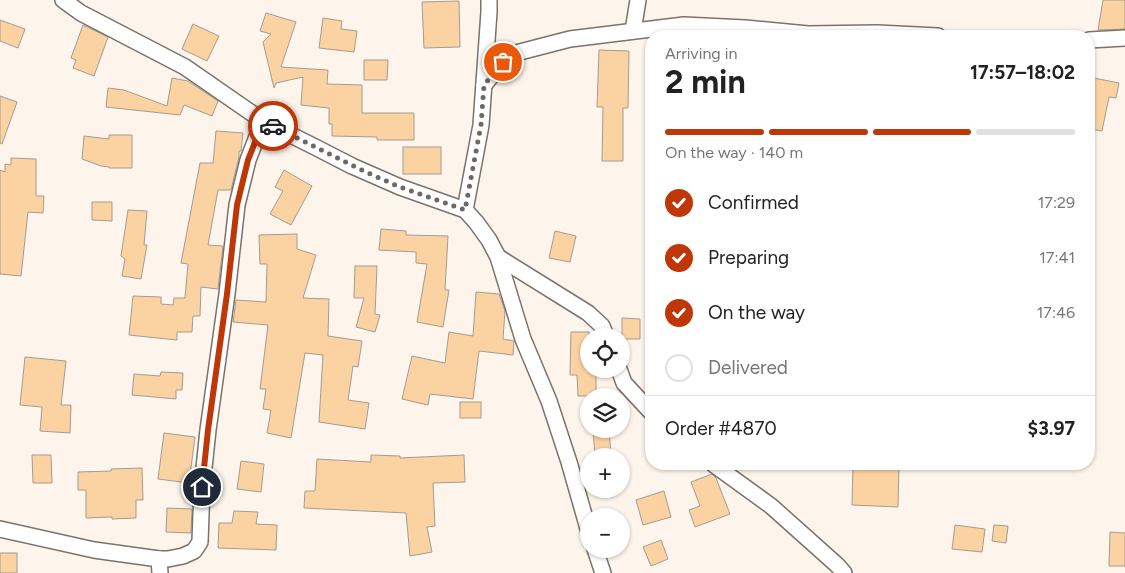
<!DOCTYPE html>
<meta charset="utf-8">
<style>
body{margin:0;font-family:Figtree,sans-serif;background:#f2f2f2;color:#222;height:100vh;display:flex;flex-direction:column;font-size:19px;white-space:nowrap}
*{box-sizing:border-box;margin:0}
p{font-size:16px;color:#767676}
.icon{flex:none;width:28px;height:28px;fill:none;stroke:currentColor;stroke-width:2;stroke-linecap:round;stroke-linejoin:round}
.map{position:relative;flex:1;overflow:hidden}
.details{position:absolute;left:645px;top:30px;width:450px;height:440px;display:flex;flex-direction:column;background:#fff;border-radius:20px;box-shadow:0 1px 4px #0004}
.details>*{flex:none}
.buttons{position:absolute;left:580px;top:328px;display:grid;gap:10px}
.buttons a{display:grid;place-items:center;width:50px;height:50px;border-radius:50%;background:#fff;box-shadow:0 1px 4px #0004;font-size:25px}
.pin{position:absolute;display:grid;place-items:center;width:42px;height:42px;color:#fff;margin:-21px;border:2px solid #fff;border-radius:50%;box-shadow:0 1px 5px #0007}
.courier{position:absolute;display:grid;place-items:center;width:50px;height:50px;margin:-25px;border:4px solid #bf3707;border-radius:50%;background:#fff;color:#222;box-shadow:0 1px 6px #0007}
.summary em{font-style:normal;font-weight:700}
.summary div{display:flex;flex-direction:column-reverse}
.summary{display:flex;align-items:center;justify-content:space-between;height:85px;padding:0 20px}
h1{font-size:32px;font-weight:700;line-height:38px}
.bar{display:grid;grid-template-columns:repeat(4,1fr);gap:8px 5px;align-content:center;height:60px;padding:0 20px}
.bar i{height:6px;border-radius:4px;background:#e0e0e0}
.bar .current{background:#bf3707}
.bar p{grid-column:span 4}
.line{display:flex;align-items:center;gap:12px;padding:0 20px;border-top:1px solid #e0e0e0}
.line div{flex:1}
ol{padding:0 20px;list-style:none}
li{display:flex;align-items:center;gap:15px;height:55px}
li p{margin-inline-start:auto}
li .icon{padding:5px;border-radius:50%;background:#bf3707;color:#fff;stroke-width:4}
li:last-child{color:#767676}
li i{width:28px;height:28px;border:2px solid #e0e0e0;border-radius:50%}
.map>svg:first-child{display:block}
.building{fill:#fbd2a2;stroke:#a49c93}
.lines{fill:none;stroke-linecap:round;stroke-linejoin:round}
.minor-casing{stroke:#7b736b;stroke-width:18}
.minor{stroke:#fff;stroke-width:15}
.done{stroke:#6d6862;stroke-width:5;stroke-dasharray:0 9}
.route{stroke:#bf3707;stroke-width:6}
</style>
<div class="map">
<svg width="1125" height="573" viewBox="0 0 1125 573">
<rect width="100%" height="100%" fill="#fdf5eb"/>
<g class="building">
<path d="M1103 0H1125V29L1098 30Z"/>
<path d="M459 1 460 47 424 48 422 2Z"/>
<path d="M266 13 296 22 281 67 328 70 327 84 362 85V113H414V140H377V137L332 136V124H329V108L301 105 303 77 276 83 274 88 263 42 271 34 260 31Z"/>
<path d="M323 18 342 21 341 29 357 31 354 52 319 48Z"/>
<path d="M0 20 25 29 18 48 0 41Z"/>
<path d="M193 24 219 36 207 61 182 49Z"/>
<path d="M83 25 108 37 94 76 73 68 76 60 71 58Z"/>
<path d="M599 50 629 51 628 108H623V161H602L603 107H597Z"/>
<path d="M364 60H388L387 80H364Z"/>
<path d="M1089 77 1119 83 1116 98 1109 97 1102 131 1089 129Z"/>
<path d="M172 78 188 81 218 101 212 116 184 105 180 115 106 107 108 88 124 90 167 106Z"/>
<path d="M0 96 17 102 2 144 0 143Z"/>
<path d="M216 131 243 133 241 151H239V157L231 190H218L208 245 223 246 218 289 201 287 200 316H193L192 332H177V340L129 335 133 296 161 297V304L173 305 174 298H185L188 264 181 263 200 163H213Z"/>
<path d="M109 135H132V168H109V167L101 166 82 159 84 136 109 139Z"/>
<rect x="403" y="147" width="38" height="27"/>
<path d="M11 158 36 159V196H44L43 213 28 212 21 276 0 274V170L5 172V164L11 165Z"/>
<path d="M284 170 312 186 291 225 270 214 283 191 275 187Z"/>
<path d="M92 202H112V221L92 220Z"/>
<path d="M128 210 147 211 144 245H147L141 279 122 276 125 259 121 256Z"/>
<path d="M381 229 406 231V235L448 236 445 290H449L443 327 417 322 427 264 416 263V252L379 250Z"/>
<path d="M555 231 576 236 570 262 549 258Z"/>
<path d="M297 234V249L316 255 303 298 329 299 328 336 362 341 358 367 353 366 348 400 369 403 365 429 319 422 323 355 305 353 291 438 267 433 271 410 263 409 266 389H260L268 325 233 322 236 300 266 302 267 264H260L259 235Z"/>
<path d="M355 266H377L375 314 380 315 375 332 356 327 364 298H354Z"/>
<path d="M476 292 499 294 505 311 503 339 514 341 513 355 479 351 473 399 430 394 428 405 402 399 412 356 445 363 449 332 473 336Z"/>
<path d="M622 318 640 319V339H622Z"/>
<path d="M571 332H589V369H596V396H578L577 375H570Z"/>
<path d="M25 357 66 361 61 405H71L70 433 40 431 42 407 20 405Z"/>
<path d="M161 372 183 373 182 390H176V399L132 395 134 374 160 376Z"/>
<rect x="460" y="402" width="21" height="16"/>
<path d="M593 429H609L611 456H595Z"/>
<path d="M164 433 195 437 189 483 158 479Z"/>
<path d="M32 455H51L52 483H33Z"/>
<path d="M371 455 400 456V458L464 455 465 482 433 483 435 526 427 527 432 552 410 556 406 513 304 508 305 491H315L317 459 371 462Z"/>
<path d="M241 461 264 464 261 492 237 489Z"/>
<path d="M853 464H899L898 507 852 505Z"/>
<path d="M142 468 143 500H136V518L112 519V517L86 518V490H78V472L111 471V469Z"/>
<path d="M712 474 716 478 730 514 695 527 689 510 700 506 691 482Z"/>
<path d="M664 491 671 517 643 525 636 500Z"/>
<path d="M167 508 192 509 191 533 166 532Z"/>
<path d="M234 511 258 512 256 524 277 525 276 550 218 548 219 523H232Z"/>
<path d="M955 525 985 529 982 552 952 549Z"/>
<path d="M994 525 1008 526 1006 543 992 541Z"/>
<path d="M1110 532 1125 533V566H1109Z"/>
<path d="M661 540 668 559 651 566 643 547Z"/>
<rect x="0" y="553" width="17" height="20"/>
</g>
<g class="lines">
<defs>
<g id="minor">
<path d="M63 0 81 13 185 67 263 121 315 147 352 166 400 187 465 210 476 222 489 240 498 257 523 339 549 401 569 462 589 532"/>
<path d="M633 31 638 0"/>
<path d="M1089 40 1125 38"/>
<path d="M484 85 503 62 516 53 570 39 684 25 745 28 808 34 877 33 938 36"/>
<path d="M465 210 481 125 489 12V0"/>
<path d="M498 257 588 313 602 326 606 336"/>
<path d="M619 369 624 383 651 412"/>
<path d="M713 464 771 506 837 565 844 573"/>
<path d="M0 529 94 550 159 559 160 573"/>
<path d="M595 549 603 573"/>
<path d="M159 559H168L183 556 194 551 200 542 202 487 208 430 227 294 237 205 248 160 263 121"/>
</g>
</defs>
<use href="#minor" class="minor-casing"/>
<use href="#minor" class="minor"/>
</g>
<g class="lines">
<path class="done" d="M273 126 368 173 400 187 465 210 481 125 484 85 503 62"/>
<path class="route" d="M202 487 208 430 227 294 237 205 248 160 263 122 273 126"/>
</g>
</svg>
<div class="buttons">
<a><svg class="icon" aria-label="locate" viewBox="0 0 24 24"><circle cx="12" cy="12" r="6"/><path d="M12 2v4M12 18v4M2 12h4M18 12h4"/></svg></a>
<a><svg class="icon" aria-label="layers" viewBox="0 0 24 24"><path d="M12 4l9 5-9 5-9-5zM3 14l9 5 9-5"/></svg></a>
<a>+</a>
<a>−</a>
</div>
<div class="pin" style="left:503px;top:62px;background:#ea580c"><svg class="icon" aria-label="bag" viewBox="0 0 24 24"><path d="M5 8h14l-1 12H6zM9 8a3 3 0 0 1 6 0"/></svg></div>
<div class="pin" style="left:202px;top:487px;background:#1f2937"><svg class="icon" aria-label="home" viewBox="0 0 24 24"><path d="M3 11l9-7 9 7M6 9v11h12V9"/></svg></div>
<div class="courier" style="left:273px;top:126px"><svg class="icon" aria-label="car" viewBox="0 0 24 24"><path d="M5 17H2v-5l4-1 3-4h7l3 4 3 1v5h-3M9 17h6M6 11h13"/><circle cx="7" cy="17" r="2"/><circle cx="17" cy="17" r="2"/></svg></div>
<section class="details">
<div class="summary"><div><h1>2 min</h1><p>Arriving in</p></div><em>17:57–18:02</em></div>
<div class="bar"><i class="current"></i><i class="current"></i><i class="current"></i><i></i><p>On the way · 140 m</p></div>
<ol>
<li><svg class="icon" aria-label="check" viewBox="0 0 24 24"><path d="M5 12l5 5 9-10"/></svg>Confirmed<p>17:29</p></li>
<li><svg class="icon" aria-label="check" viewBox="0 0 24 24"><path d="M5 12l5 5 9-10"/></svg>Preparing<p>17:41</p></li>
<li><svg class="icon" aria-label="check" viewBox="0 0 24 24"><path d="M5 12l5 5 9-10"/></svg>On the way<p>17:46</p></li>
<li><i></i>Delivered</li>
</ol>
<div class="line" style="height:65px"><div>Order #4870</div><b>$3.97</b></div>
</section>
</div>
